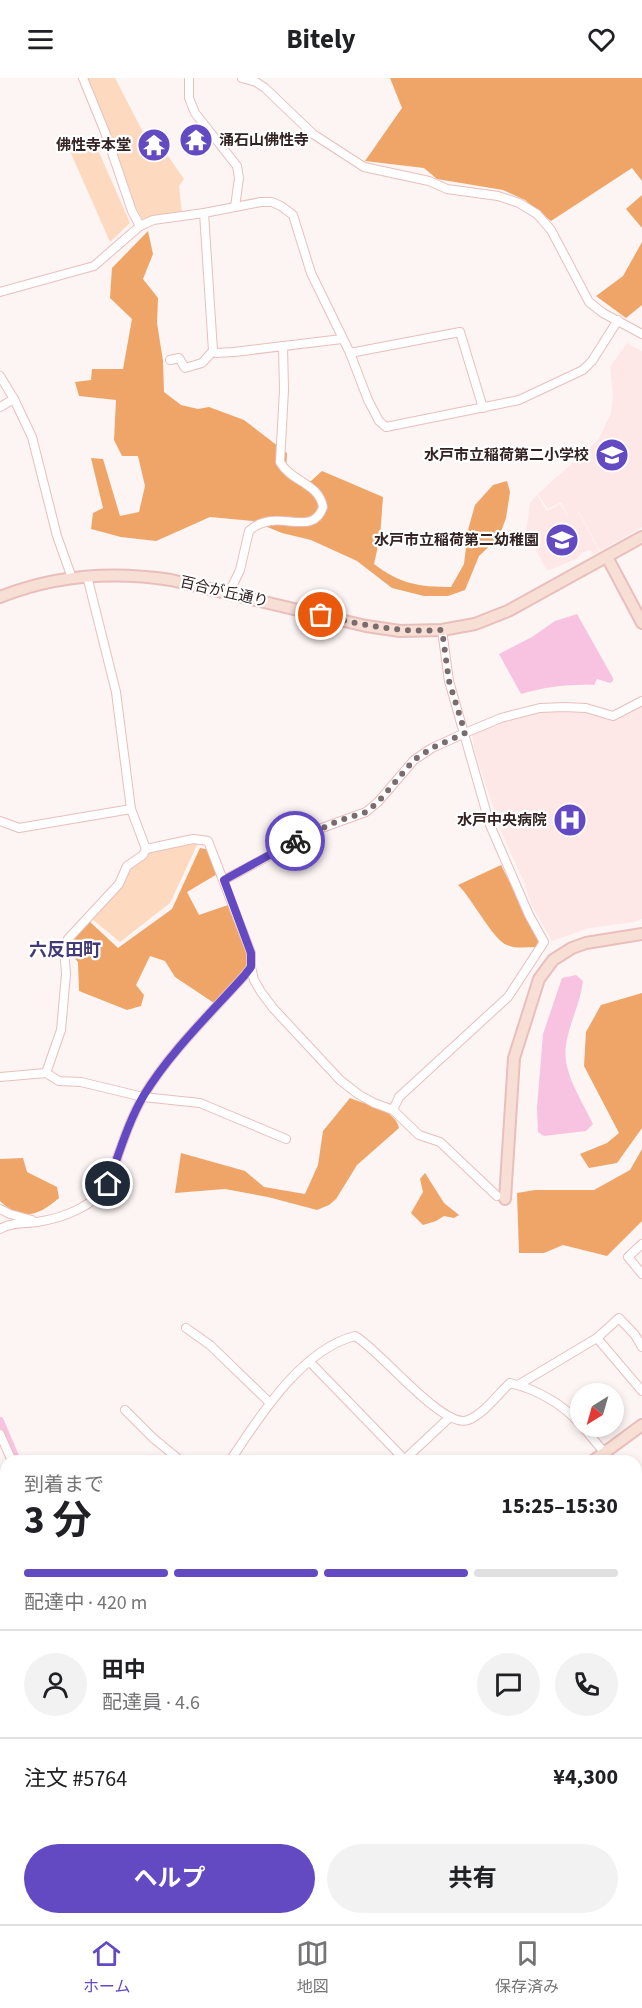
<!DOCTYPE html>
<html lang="ja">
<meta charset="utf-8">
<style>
body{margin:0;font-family:"Source Sans 3","Noto Sans JP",sans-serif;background:#f2f2f2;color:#202124;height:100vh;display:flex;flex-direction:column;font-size:22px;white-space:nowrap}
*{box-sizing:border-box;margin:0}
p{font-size:20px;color:#757577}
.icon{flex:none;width:33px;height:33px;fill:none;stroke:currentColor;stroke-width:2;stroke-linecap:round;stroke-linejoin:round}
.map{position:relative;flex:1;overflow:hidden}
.side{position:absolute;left:0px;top:1377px;width:642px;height:470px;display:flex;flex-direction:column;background:#fff;border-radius:18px 18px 0 0;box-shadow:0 3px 9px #0003}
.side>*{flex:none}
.needle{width:39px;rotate:217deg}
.tools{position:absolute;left:570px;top:1305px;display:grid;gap:12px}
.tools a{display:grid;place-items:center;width:54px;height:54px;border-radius:50%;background:#fff;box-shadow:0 3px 9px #0003;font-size:30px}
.pin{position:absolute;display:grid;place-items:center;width:51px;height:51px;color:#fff;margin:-26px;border:3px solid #fff;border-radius:50%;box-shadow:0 2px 6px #0007}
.courier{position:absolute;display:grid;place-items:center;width:60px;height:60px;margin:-30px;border:4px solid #634ac3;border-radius:50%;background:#fff;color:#222;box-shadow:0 2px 8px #0007}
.headline em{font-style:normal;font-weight:700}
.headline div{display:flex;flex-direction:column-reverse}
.headline{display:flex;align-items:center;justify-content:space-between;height:102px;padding:0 24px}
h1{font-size:39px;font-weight:700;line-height:45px}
.bar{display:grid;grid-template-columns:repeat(4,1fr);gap:9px 6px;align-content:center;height:72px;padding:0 24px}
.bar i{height:8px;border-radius:4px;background:#e0e0e0}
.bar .on{background:#634ac3}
.bar p{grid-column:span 4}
.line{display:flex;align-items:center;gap:15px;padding:0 24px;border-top:2px solid #e0e0e0}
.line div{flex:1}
.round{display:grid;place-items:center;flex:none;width:63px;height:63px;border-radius:32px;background:#f2f2f2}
.cta{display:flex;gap:12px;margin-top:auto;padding:12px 24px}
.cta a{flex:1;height:69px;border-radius:36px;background:#634ac3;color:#fff;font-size:24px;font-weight:700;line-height:69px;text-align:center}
.cta a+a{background:#f2f2f2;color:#202124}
header{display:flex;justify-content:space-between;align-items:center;height:78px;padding:0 24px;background:#fff;font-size:27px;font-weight:700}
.tab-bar{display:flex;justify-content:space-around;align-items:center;height:84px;border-top:2px solid #e0e0e0;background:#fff;font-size:16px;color:#757577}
.tab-bar a{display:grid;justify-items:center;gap:3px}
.tab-bar .on{color:#634ac3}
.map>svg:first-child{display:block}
.built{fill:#fee8e7}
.green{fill:#fddabf}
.forest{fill:#eea567}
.water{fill:#f8c3e0}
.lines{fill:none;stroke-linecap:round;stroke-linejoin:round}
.canal{stroke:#f8c3e0;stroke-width:8}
.street-casing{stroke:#e9bfbc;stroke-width:10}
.secondary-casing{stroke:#e9bfbc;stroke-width:14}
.street{stroke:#fff;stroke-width:8}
.secondary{stroke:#f8dfd5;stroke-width:10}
.done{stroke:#7a6c6c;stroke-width:6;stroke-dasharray:0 10.8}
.route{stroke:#634ac3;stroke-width:8}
.labels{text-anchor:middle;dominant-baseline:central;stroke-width:4.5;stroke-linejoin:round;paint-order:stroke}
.poi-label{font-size:15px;font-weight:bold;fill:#332322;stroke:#fff;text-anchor:end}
.street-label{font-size:15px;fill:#332322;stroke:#fff}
.quarter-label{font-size:18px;font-weight:bold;fill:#433a77;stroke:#fff}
</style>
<header><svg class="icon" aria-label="menu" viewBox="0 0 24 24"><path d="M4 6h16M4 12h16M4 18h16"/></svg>Bitely<svg class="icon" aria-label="heart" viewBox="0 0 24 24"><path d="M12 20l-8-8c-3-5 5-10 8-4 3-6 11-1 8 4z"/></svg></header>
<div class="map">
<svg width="642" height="1846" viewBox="0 0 642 1846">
<rect width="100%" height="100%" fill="#fdf4f4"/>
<g class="built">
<path d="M627 265 642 273V449L600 473 579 434 577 436 579 435 599 473 593 476 590 472 582 475 576 481 547 493 526 453 530 425 537 417 547 433 560 426 570 441 561 424 548 431 538 416 599 361 611 335 613 317 610 289Z"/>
<path d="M642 627V841L634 844 589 850 552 863 531 826 524 804 501 753 475 674 472 657 500 644 528 634 554 632 588 633 614 641Z"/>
</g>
<g class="green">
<path d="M85 0H115L145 58 142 62 146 77 151 80 161 73 165 80 168 78 184 101 179 108 182 135 142 141 134 126Z"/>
<path d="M94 63 130 145 110 164 70 73Z"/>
<path d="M198 765 170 825 120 864 92 841 122 807 128 792 148 774Z"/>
</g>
<g class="forest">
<path d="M390 0H642V103L632 90 551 143 525 122 503 112 437 101 424 90 365 83 402 30Z"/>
<path d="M642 117V150L626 131Z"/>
<path d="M148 153 153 176 143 201 158 220 157 245 163 283 164 314 181 327 198 331 209 329 244 342 287 375 286 396 298 405 311 403 322 393 383 419 380 459 374 486C400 506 419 509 451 509L464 486 468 452 475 427 493 407 507 403 510 414 506 440 499 459 479 478 465 512 448 518H424L392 510 357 483 311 462 282 455 253 443 210 439 156 463 121 459 91 451 93 435 103 430 91 380 103 381 120 438 139 434 145 408 138 378H122L114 362 116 322 79 318 75 304 91 302 92 291H123L132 241 110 220 112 190Z"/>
<path d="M642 164V227L626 240 596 218 623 198Z"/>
<path d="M200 770 211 772 219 795 187 814 199 837 228 827 247 876 248 893 214 925 175 899 165 883 150 878 136 907 144 917 141 928 127 932 79 913 78 884 66 871 89 843 118 870 172 831Z"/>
<path d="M501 787 538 862 537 869C527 869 516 871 507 867 493 862 472 820 458 807Z"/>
<path d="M642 915V1050L617 1085 589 1090 580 1076 607 1065 619 1055 584 988 586 954 601 927Z"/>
<path d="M350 1020C366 1027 395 1031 399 1050L357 1087 336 1121 329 1127 317 1132 268 1119 225 1111 175 1115 181 1075 245 1093 264 1109 305 1116 318 1087 323 1053Z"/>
<path d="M642 1071V1143L607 1178 563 1167 544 1175H519L517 1115 535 1112H594L630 1092Z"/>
<path d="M23 1080 27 1094 57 1109 59 1120C38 1138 22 1144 0 1123V1081Z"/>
<path d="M425 1095 444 1125 459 1137 454 1140 444 1138 436 1143 423 1147 411 1135 423 1114 420 1101Z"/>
<path d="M537 1841H552L559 1845 580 1841H624L616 1846H534Z"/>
</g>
<g class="water">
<path d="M577 536 613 600V603L610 605 597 601 594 607C569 606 545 609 521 616L499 576 532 559 555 543Z"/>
<path d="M576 897 583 903C580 927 569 945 566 967 562 995 582 1022 593 1046L586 1053 544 1058 538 1054 537 1030 543 956 562 900Z"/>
</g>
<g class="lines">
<g class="canal">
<path d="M0 1343 17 1383"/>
<path d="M237 1840 239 1846"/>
</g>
<defs>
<g id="street">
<path d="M83 0 105 54 132 133 140 148"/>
<path d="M189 0V20L195 35 237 88 239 100 235 129"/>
<path d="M242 0 256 4 265 10 313 56 364 89 429 103 447 111 498 118 519 125 537 136 551 152 589 224 603 235 642 256"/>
<path d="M204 135 213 273 216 275 234 274 342 261"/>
<path d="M0 214 94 188 140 148 153 142 204 135 261 124H272L281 128 293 137 311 195 350 275 368 322 379 343 386 349 519 322 583 292 592 283 618 242"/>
<path d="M350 275 460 254 483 330"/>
<path d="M170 282 179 280 185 290 202 285 213 273"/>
<path d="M0 298 14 321 32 359 57 458 72 500"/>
<path d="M0 329 14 321"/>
<path d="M87 498 116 614 131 731 146 771"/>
<path d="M229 515 240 492 249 453C255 447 263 444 271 443 290 440 315 454 323 429 319 405 291 404 280 384L284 312 283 268"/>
<path d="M0 743 19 750 131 731"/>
<path d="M224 802 319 751 366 734 378 724 414 682 432 670 465 655 501 640 540 630 564 629 586 630 613 638 642 623"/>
<path d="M46 995 61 952 66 896 64 869 68 861 119 806 127 788 143 777 146 771 193 761 208 763 251 875V889L254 902 261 914 273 930 340 1002 358 1016 374 1025 393 1032 419 1057 440 1064 497 1118"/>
<path d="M0 999 46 995 59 1003 81 1004 143 1019 200 1025 286 1061"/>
<path d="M393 1032 399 1019 508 919 544 864 529 837 490 747 449 603 442 552"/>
<path d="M0 1131 10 1136 32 1142"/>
<path d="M0 1151C12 1144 24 1146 37 1144 63 1140 93 1129 108 1106 119 1076 128 1044 144 1017 171 973 210 936 244 898L251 889"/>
<path d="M642 1166 628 1179 642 1196"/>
<path d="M186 1250 210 1267 270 1325"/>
<path d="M597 1260 619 1240 635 1257 642 1269"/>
<path d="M310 1284 404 1381"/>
<path d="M518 1307 597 1260 642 1313"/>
<path d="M125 1332 153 1360 181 1383"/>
<path d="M582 1348 604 1374"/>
<path d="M0 1356 12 1383"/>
<path d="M230 1383C259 1339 302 1271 355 1258 379 1271 443 1352 468 1342 484 1336 498 1316 510 1305 536 1311 563 1326 580 1346"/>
<path d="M403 1383 450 1339"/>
<path d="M231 1840 233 1846"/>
<path d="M163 1846 164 1840"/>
</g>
<g id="secondary">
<path d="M607 479 642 545"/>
<path d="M0 519C55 497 113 493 171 502L366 548 400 553 442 552 475 546 508 533 642 459"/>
<path d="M505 1121 514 980 539 901 553 882 572 870 586 865 642 856"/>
<path d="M593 1383 642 1347"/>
<path d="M0 1676H6"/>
<path d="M636 1727H642"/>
<path d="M281 1846 284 1840"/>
</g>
</defs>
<use href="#street" class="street-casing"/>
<use href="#secondary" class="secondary-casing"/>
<use href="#street" class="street"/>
<use href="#secondary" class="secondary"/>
</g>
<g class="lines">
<path class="done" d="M295 763 338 743 366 734 378 724 414 682 432 670 465 655 449 603 442 552C400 555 362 547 321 537"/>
<path class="route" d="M108 1106C119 1076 128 1044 144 1017 171 973 210 936 244 898L251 889V875L224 802 295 763"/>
</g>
<defs>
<symbol id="temple-disc" viewBox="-11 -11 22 22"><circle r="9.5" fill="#634ac3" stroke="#fff"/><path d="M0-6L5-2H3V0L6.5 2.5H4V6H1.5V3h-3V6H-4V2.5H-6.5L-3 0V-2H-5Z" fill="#fff"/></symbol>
<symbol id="school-disc" viewBox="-11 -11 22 22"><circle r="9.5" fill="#634ac3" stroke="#fff"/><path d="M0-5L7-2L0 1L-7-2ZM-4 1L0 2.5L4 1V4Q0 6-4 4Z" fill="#fff"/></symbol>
<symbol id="hospital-disc" viewBox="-11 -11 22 22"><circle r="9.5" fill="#634ac3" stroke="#fff"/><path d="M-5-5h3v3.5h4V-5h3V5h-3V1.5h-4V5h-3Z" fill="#fff"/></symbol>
</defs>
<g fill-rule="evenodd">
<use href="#temple-disc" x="177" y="43" width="38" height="38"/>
<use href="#temple-disc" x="135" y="48" width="38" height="38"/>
<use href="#school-disc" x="593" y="358" width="38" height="38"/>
<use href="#school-disc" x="543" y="443" width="38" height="38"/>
<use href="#hospital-disc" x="551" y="723" width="38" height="38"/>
</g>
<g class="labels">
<g class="poi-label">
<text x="219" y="62" text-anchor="start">涌石山佛性寺</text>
<text x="131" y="67">佛性寺本堂</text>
<text x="589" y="377">水戸市立稲荷第二小学校</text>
<text x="539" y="462">水戸市立稲荷第二幼稚園</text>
<text x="547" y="742">水戸中央病院</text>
</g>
<g class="street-label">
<text transform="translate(224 514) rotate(13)">百合が丘通り</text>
</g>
<g class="quarter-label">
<text x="65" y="872">六反田町</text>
</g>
</g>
</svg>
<div class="tools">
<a><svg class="needle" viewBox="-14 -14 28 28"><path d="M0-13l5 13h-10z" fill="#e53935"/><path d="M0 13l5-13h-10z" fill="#757577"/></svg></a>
</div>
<div class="pin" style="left:321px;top:537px;background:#ea580c"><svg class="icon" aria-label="bag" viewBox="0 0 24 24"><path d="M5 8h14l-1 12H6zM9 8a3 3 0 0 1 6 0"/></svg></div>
<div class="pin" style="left:108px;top:1106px;background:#1f2937"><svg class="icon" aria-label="home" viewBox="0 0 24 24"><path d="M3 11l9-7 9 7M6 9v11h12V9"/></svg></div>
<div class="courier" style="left:295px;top:763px"><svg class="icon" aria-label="bike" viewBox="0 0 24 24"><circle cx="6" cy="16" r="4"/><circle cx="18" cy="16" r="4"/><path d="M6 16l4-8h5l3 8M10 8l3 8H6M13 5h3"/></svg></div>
<section class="side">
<div class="headline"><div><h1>3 分</h1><p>到着まで</p></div><em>15:25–15:30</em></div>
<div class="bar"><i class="on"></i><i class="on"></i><i class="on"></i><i></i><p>配達中 · 420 m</p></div>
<div class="line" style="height:108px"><a class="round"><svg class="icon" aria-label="person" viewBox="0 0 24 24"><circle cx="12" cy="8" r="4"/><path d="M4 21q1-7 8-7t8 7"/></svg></a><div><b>田中</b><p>配達員 · 4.6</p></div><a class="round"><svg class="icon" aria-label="chat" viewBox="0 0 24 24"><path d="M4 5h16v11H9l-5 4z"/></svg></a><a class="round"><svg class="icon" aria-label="phone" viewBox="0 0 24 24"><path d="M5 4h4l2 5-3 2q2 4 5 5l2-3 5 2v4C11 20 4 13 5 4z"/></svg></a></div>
<div class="line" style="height:78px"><div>注文 #5764</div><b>¥4,300</b></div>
<div class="cta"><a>ヘルプ</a><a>共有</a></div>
</section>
</div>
<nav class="tab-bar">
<a class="on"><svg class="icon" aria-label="home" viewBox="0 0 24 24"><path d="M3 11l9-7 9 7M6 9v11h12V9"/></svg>ホーム</a>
<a><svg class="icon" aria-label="map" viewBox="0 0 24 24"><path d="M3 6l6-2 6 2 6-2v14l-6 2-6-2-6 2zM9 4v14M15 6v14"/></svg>地図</a>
<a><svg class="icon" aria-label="saved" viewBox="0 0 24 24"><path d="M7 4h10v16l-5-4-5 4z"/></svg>保存済み</a>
</nav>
